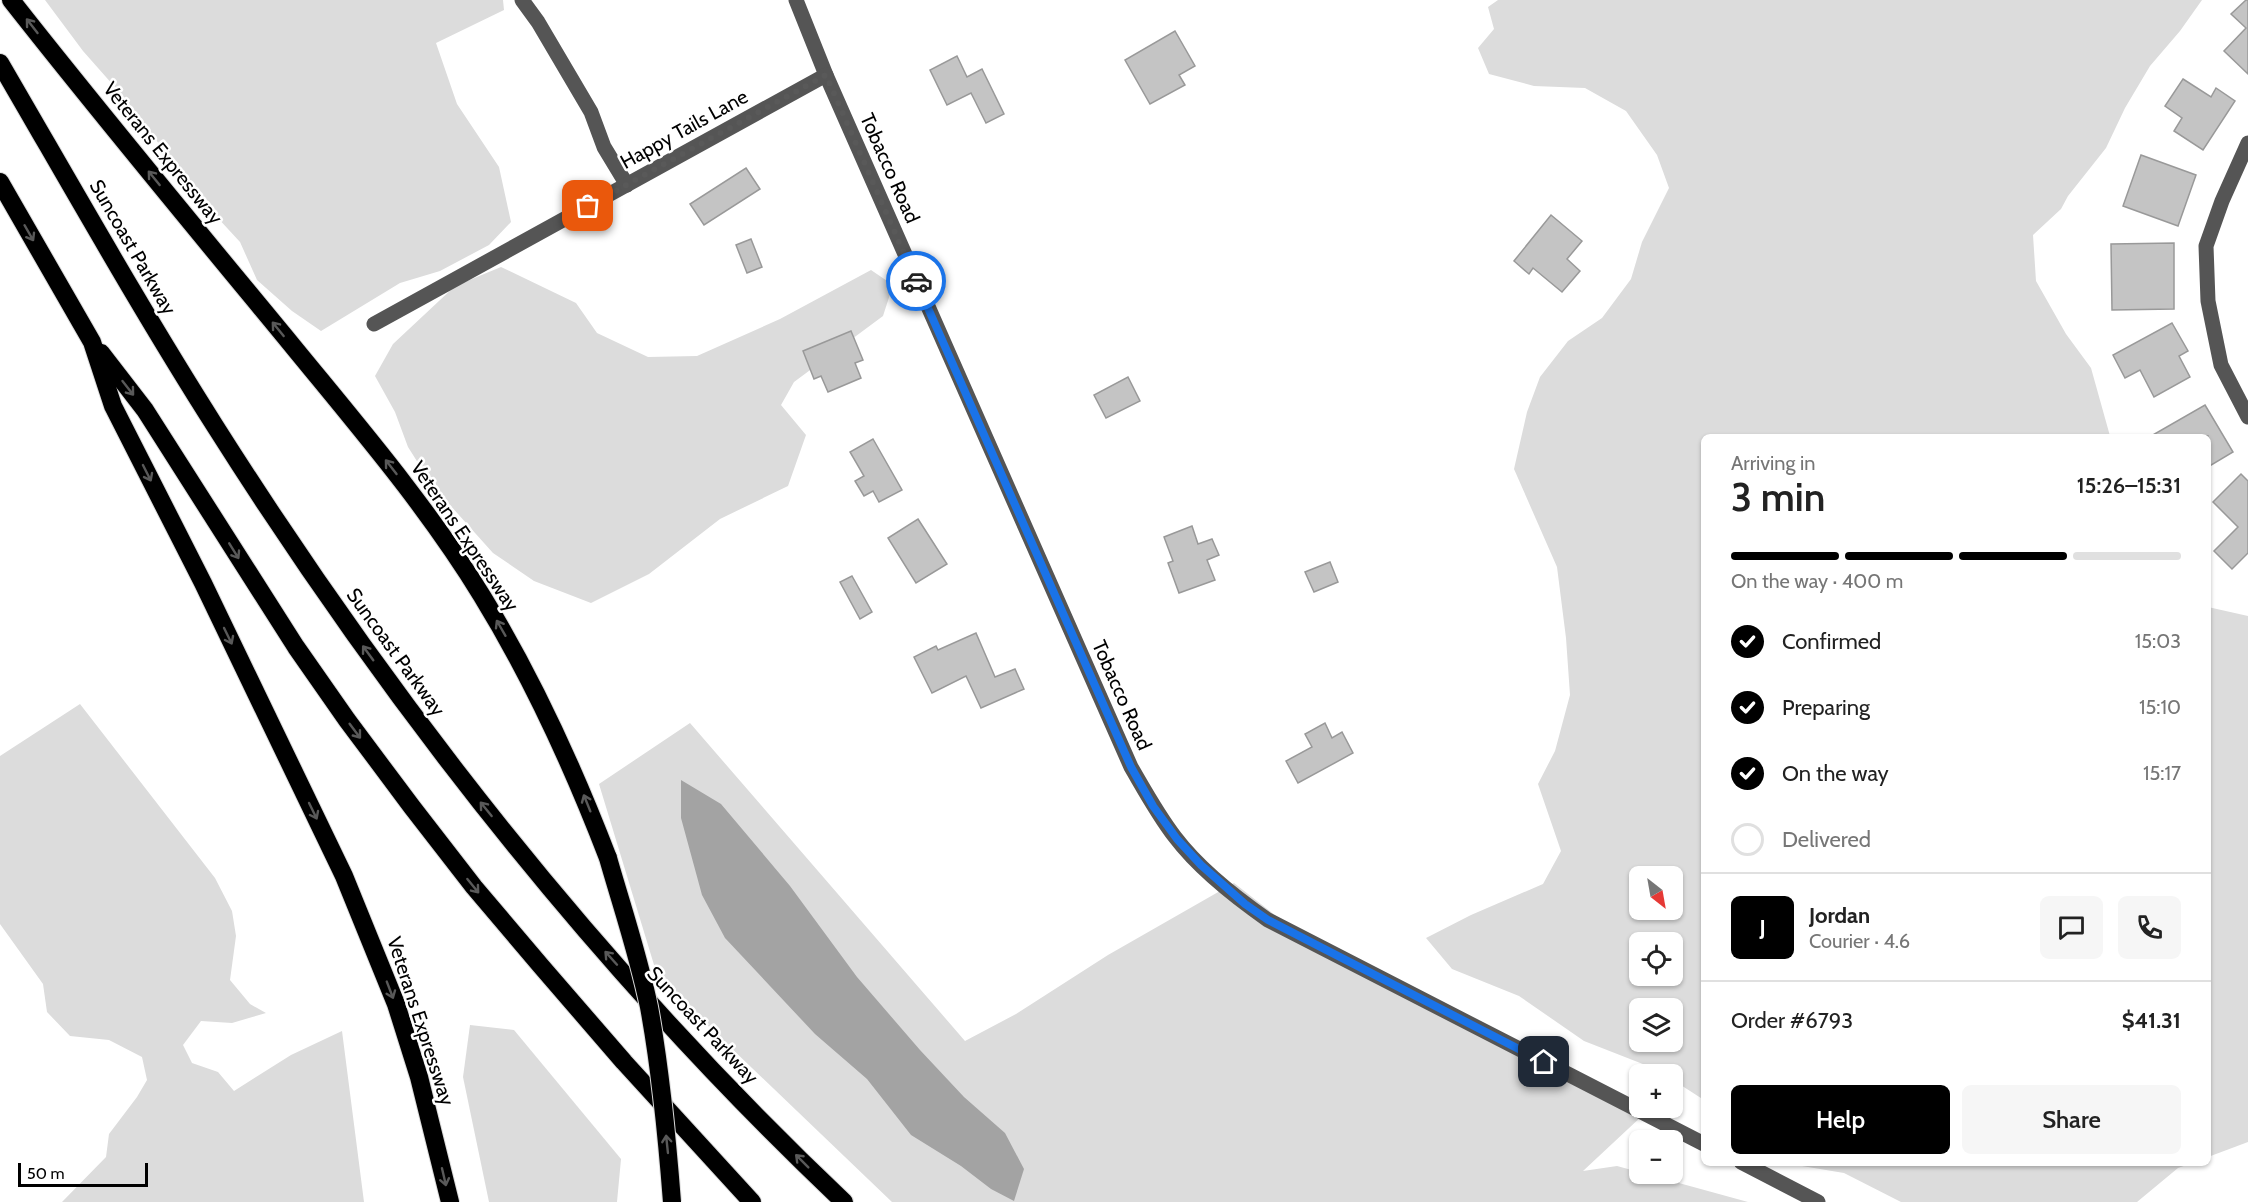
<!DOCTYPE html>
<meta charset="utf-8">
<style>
body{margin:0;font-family:Cabin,sans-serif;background:#f6f6f6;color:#222;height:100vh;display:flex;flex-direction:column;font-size:22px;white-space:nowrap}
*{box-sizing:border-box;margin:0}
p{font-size:20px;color:#767676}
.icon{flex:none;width:33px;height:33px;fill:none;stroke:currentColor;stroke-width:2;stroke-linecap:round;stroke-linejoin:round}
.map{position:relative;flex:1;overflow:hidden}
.drawer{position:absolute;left:1701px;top:434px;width:510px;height:732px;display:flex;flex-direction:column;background:#fff;border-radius:9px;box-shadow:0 2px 4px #0004}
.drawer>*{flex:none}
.needle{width:39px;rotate:149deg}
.buttons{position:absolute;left:1629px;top:866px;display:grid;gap:12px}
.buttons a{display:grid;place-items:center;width:54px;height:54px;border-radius:9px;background:#fff;box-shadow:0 2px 4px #0004;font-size:30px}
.scale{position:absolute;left:18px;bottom:15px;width:130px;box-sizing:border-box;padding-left:6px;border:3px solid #000;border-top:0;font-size:16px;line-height:21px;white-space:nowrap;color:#000;-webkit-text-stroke:4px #fff;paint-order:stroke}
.pin{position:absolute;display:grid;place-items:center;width:51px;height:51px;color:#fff;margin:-26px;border-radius:12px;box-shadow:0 3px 9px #0006}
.courier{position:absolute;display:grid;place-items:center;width:60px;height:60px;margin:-30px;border:4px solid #1a73e8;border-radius:50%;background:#fff;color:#222;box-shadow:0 2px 8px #0007}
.head em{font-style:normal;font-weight:600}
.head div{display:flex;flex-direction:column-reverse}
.head{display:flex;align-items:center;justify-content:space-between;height:102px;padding:0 30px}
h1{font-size:39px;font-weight:600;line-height:45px}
.bar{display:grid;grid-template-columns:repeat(4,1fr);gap:9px 6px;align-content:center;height:72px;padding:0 30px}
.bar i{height:8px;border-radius:4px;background:#e0e0e0}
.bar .current{background:#000}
.bar p{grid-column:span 4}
.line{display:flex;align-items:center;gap:15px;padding:0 30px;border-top:2px solid #e0e0e0}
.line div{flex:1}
.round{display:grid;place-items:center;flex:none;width:63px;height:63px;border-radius:9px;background:#f6f6f6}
ol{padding:0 30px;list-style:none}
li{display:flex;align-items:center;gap:18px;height:66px}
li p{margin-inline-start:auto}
li .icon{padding:6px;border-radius:50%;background:#000;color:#fff;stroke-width:4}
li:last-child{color:#767676}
li i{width:33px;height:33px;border:3px solid #e0e0e0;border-radius:50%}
.button{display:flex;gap:12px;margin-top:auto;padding:12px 30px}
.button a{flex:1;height:69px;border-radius:9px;background:#000;color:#fff;font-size:24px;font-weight:600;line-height:69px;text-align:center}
.button a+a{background:#f6f6f6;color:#222}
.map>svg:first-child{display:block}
.green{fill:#dcdcdc;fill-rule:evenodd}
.water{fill:#a3a3a3}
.building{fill:#c4c4c4;stroke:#999;stroke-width:1.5}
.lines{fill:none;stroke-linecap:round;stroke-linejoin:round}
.highway-casing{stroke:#dbdbdb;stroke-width:20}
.minor{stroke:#555;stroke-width:15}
.highway{stroke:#000;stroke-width:18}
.highway-bridge-casing{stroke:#dbdbdb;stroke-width:20;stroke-linecap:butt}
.highway-bridge{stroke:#000;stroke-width:18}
.oneway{stroke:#595959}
.done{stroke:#595959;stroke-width:6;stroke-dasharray:0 10.8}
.route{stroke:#1a73e8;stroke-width:8}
.labels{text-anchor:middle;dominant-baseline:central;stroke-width:5;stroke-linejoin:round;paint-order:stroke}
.street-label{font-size:20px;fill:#000;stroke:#fff}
</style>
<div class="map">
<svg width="2248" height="1202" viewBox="0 0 2248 1202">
<rect width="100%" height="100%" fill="#fff"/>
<g class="green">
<path d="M45 0H503L504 10 436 43 457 104 499 167 511 222 489 245 440 271 400 283 321 331 292 311 257 280 240 242 204 203 121 94 83 51Z"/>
<path d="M1498 0H2202L2180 31 2150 66 2125 108 2106 148 2068 196 2061 209 2033 235 2036 281 2066 334 2091 368 2110 436H1704V1100L1673 1080 1672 1074H1663L1653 1068 1584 1041 1519 996 1452 969 1426 938 1471 915 1543 884 1561 851 1538 784 1555 751 1570 695 1566 638 1557 567 1514 469 1527 412 1540 377 1568 341 1602 318 1631 279 1642 242 1669 188 1657 155 1626 111 1585 88 1534 86 1489 74 1478 48 1494 29 1488 7ZM1640 876H1672V909H1640ZM1640 942H1672V975H1640ZM1640 1008H1672V1041H1640Z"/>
<path d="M501 267 576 303 597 333 648 357 697 356 780 319 871 270 893 285 883 316 794 382 781 405 806 435 788 486 720 519 649 574 591 603 534 581 493 553 432 485 408 447 395 412 375 376 393 344 455 286Z"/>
<path d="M2208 607 2248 616V1142L2208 1157Z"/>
<path d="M80 704 215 878 232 911 236 936 230 980 250 1004 266 1013 232 1023 201 1021 183 1045 192 1063 218 1072 234 1091 291 1055 342 1031 364 1202H62L106 1157 109 1134 137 1097 147 1080 142 1057 109 1040 70 1036 47 1012 43 984 0 924V756Z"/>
<path d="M690 723 965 1041 1016 1014 1108 955 1234 883 1289 926 1643 1115 1583 1171 1617 1166 1748 1202H892L658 978 599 784Z"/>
<path d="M470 1025 514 1030 621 1159 617 1202H489L463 1077Z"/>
<path d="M1793 1163H2192L2178 1168 2137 1202H1901L1844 1173 1796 1165Z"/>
</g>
<path class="water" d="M681 780 721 804 790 886 857 977 920 1050 964 1097 1005 1133 1024 1169 1014 1201 991 1189 961 1166 911 1135 867 1079 815 1034 725 938 702 895 681 818Z"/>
<g class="building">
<path d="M2246 0H2248V74L2224 51 2246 28 2231 14Z"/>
<path d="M1175 31 1195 66 1179 75 1185 85 1150 104 1125 60Z"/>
<path d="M957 56 967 77 982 69 1004 114 986 123 971 93 947 105 930 70Z"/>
<path d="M2183 79 2211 97 2216 88 2235 101 2203 150 2174 131 2182 118 2165 106Z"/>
<path d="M2141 155 2196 175 2178 226 2123 206Z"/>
<path d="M746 168 760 189 704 225 690 204Z"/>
<path d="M1551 215 1582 241 1567 259 1580 271 1562 292 1533 268 1529 274 1514 261Z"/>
<path d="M751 239 762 267 747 273 736 245Z"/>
<path d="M2174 243V309L2112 310 2111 244Z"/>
<path d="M2172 323 2188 351 2179 356 2190 377 2154 397 2140 370 2125 378 2113 355Z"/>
<path d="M851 331 863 360 855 363 861 378 828 392 821 376 814 379 803 351Z"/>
<path d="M1128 377 1140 401 1106 418 1094 395Z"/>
<path d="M2205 405 2233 452 2208 467V436H2151Z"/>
<path d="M873 439 902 490 879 502 873 491 864 496 855 481 864 476 850 452Z"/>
<path d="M2241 474 2248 481V553L2232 569 2214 551 2238 527 2213 502Z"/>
<path d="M918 519 947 564 916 583 888 538Z"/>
<path d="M1192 526 1198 544 1212 539 1219 555 1207 560 1215 580 1179 593 1168 563 1173 561 1164 537Z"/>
<path d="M1330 562 1338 582 1314 592 1305 572Z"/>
<path d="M852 576 872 612 860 619 840 582Z"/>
<path d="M976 633 995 677 1015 669 1024 689 981 708 966 676 932 693 914 657 936 646 938 650Z"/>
<path d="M1325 723 1332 738 1342 732 1353 753 1298 783 1286 761 1312 747 1305 734Z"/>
</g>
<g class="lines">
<defs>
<g id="highway">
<path d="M11 0C102 116 197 230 291 344 358 426 427 506 482 596 533 679 573 767 608 858"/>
<path d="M0 63C71 185 140 308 215 426 393 707 602 973 844 1202"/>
<path d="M0 182 92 342 113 406 203 583 344 876 396 1004 419 1077 450 1202"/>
<path d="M101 353 145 410 296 647 347 720 412 807 474 887 541 966 624 1062 752 1202"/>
</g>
</defs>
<use href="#highway" class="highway-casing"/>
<g class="minor">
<path d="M522 0 538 22 591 112 604 147 627 185"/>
<path d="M796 0 826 75 1131 767C1145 791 1158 815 1175 837 1200 870 1235 897 1268 920L1704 1144"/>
<path d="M2248 143 2222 201 2206 246 2208 301 2221 365 2248 417"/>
<path d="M374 324 826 75"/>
<path d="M1741 1162 1818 1202"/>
</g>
<use href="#highway" class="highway"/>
<defs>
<path id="highway-bridge" d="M608 858C622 907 639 957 649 1007 661 1072 667 1137 672 1202"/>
</defs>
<use href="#highway-bridge" class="highway-bridge-casing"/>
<use href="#highway-bridge" class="highway-bridge"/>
</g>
<defs><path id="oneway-shaft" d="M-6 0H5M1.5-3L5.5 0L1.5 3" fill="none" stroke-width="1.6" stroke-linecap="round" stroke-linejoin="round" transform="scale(1.5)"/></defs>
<g class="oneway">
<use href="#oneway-shaft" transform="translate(32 26) rotate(-128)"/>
<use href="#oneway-shaft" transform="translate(154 178) rotate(-129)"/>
<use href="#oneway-shaft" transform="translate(29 233) rotate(60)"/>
<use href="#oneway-shaft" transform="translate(278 329) rotate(-129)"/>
<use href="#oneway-shaft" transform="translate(128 388) rotate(52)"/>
<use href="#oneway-shaft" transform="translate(391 467) rotate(-128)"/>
<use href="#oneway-shaft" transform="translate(147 473) rotate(63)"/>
<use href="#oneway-shaft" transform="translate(234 551) rotate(58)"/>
<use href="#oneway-shaft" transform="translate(501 628) rotate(-120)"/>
<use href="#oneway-shaft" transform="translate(228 636) rotate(64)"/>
<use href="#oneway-shaft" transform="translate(368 653) rotate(-126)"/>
<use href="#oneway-shaft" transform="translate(355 731) rotate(53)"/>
<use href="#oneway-shaft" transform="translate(587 803) rotate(-112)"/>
<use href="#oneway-shaft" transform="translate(486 809) rotate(-129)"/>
<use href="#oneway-shaft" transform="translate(313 811) rotate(64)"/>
<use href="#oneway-shaft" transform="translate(473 886) rotate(51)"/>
<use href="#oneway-shaft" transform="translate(611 958) rotate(-132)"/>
<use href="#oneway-shaft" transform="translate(390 990) rotate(69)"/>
<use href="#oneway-shaft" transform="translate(667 1144) rotate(-96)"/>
<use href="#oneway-shaft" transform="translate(802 1161) rotate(-135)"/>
<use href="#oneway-shaft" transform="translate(444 1177) rotate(77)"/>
</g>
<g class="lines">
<path class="done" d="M588 206 826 75 916 281"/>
<path class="route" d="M916 281 1131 767 1153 806 1177 839 1201 865 1245 904 1268 920 1544 1062"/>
</g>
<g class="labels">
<g class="street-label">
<text transform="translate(684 129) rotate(-29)">Happy Tails Lane</text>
<text transform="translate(163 153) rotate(51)">Veterans Expressway</text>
<text transform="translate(890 168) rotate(66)">Tobacco Road</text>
<text transform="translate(133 247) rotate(60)">Suncoast Parkway</text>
<text transform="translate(465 536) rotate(56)">Veterans Expressway</text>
<text transform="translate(396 652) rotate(54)">Suncoast Parkway</text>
<text transform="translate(1122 695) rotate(66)">Tobacco Road</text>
<text transform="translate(421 1021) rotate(72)">Veterans Expressway</text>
<text transform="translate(703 1025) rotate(47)">Suncoast Parkway</text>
</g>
</g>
</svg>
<div class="buttons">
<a><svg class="needle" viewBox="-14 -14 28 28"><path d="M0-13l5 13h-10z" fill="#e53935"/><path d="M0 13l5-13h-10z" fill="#767676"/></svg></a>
<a><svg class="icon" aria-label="locate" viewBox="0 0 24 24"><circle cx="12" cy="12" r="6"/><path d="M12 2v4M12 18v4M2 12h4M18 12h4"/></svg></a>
<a><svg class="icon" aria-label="layers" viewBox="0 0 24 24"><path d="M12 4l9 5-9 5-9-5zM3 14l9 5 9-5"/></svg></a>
<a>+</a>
<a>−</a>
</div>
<div class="scale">50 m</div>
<div class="pin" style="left:588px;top:206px;background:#ea580c"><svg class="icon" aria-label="bag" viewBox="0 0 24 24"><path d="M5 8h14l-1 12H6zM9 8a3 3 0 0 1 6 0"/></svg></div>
<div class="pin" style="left:1544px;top:1062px;background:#1f2937"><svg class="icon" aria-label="home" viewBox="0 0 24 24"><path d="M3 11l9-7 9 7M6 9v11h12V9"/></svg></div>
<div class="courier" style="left:916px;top:281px"><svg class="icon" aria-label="car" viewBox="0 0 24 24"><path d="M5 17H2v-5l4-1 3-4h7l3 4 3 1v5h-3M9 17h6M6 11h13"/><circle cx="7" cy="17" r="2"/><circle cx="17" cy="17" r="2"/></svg></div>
<section class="drawer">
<div class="head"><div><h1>3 min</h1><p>Arriving in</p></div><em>15:26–15:31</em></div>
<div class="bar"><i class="current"></i><i class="current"></i><i class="current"></i><i></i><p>On the way · 400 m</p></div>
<ol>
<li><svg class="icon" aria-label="check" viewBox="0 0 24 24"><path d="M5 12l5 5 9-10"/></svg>Confirmed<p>15:03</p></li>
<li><svg class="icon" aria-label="check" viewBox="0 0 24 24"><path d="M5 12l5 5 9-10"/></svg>Preparing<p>15:10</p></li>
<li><svg class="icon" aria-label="check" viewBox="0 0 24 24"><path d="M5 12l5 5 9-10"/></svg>On the way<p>15:17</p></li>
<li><i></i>Delivered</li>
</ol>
<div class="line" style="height:108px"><b class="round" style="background:#000;color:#fff">J</b><div><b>Jordan</b><p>Courier · 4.6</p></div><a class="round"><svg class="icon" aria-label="chat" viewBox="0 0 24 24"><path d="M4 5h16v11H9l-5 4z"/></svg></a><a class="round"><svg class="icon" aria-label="phone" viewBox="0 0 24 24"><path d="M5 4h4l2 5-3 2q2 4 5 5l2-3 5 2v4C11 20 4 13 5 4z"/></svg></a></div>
<div class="line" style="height:78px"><div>Order #6793</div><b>$41.31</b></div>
<div class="button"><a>Help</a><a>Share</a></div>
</section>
</div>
